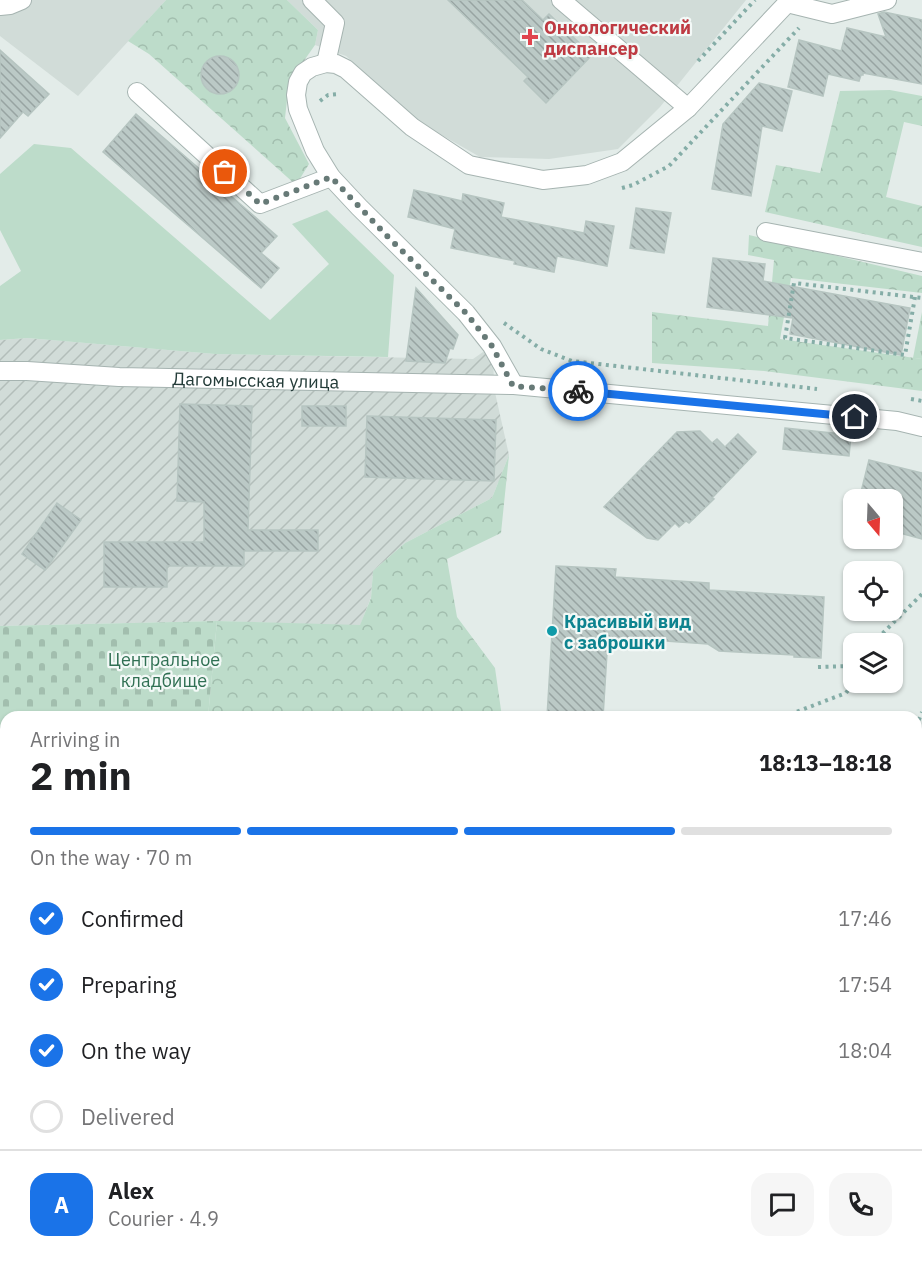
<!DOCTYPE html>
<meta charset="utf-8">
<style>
body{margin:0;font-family:"IBM Plex Sans",sans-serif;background:#f6f6f6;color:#202124;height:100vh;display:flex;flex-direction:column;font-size:22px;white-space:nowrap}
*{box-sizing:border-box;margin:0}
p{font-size:20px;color:#757577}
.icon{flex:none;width:33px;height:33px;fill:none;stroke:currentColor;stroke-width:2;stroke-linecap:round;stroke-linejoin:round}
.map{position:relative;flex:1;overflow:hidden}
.sheet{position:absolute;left:0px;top:711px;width:922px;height:558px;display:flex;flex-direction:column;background:#fff;border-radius:18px 18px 0 0;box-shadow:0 2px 4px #0004}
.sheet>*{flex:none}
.needle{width:39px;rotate:161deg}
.buttons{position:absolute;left:843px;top:489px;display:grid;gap:12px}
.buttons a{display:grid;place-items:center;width:60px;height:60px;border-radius:12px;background:#fff;box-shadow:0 2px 4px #0004;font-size:30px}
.pin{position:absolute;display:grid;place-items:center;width:51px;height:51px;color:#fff;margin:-26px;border:3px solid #fff;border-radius:50%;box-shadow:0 2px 6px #0007}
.courier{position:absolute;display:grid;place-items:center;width:60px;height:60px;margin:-30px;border:4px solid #1a73e8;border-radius:50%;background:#fff;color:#222;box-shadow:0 2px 8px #0007}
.summary em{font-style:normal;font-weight:700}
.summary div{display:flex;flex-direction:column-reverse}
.summary{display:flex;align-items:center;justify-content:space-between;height:102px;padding:0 30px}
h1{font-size:39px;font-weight:700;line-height:45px}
.bar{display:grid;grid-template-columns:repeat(4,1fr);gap:9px 6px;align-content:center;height:72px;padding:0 30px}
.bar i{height:8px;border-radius:4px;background:#e0e0e0}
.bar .current{background:#1a73e8}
.bar p{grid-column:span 4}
.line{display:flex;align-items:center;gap:15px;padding:0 30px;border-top:2px solid #e0e0e0}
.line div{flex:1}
.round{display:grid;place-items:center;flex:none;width:63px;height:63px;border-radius:18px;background:#f6f6f6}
ol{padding:0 30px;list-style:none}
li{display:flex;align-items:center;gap:18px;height:66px}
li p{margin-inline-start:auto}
li .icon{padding:6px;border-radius:50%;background:#1a73e8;color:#fff;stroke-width:4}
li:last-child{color:#757577}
li i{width:33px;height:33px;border:3px solid #e0e0e0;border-radius:50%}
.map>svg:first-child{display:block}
.built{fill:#d1dcd8}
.industrial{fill:url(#industrial-furrows)}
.grass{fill:url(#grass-tufts)}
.forest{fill:url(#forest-crowns)}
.cemetery{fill:url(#cemetery-stones)}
.garden{fill:#bddcca}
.building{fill:url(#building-back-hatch);stroke:#b6c5c1;stroke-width:1.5}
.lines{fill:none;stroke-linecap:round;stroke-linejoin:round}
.minor-casing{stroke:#a6b4b1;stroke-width:20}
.path{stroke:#85ada7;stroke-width:4;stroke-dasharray:3 4.5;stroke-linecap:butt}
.minor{stroke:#fff;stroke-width:18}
.done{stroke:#677a77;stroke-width:6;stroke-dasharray:0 10.8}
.route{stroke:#1a73e8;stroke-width:8}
.health-dot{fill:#e0444e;stroke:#f3f9f7;stroke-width:2}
.culture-dot{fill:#0f9aa8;stroke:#f3f9f7;stroke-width:2}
.labels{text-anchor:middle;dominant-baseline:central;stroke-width:4.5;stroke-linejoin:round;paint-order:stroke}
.health-label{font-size:18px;font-weight:bold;fill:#be3a42;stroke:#f3f9f7;text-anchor:start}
.street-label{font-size:18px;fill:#243c39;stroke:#f3f9f7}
.culture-label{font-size:18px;font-weight:bold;fill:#0d838f;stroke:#f3f9f7;text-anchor:start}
.park-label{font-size:18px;fill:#307053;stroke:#f3f9f7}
</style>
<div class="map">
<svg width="922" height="1269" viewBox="0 0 922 1269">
<defs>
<pattern id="industrial-furrows" width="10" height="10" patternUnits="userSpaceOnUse" patternTransform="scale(1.5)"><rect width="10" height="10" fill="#d1dcd8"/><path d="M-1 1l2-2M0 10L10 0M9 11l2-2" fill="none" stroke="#b3beba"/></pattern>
<pattern id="grass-tufts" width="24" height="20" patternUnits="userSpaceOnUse" patternTransform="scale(1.5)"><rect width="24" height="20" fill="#bddcca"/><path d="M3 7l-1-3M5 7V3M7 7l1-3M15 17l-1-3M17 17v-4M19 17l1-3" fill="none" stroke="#a2beae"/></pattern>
<pattern id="forest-crowns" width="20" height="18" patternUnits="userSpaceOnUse" patternTransform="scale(1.5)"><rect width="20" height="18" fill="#bddcca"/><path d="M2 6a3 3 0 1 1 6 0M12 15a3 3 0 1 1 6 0" fill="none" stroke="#a2beae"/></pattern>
<pattern id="cemetery-stones" width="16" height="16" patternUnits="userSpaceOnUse" patternTransform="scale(1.5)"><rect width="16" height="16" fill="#bddcca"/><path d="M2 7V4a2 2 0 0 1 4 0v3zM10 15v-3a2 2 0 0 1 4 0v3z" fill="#a2beae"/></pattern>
<pattern id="building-back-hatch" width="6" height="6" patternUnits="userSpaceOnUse" patternTransform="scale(1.5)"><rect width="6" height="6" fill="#bbc9c6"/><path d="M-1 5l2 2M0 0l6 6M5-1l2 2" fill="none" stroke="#98a4a2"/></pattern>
</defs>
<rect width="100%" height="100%" fill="#e3ece9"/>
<g class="built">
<path d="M0 0H166L78 96 0 36Z"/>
<path d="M287 0H746L660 107 618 149 549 159 480 157 419 122 346 56 315 45 318 30Z"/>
</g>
<g class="industrial">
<path d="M27 338 215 354 473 359 493 345 494 388 509 455 492 498 405 543 373 571 371 597 360 626 217 621 0 626V340Z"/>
<path d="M922 929V1269H192L193 1263H916V932Z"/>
</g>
<path class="grass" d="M922 312V359L913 358Z"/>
<g class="forest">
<path d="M166 0H287L318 30 315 45 289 82 285 118 309 164 296 185 149 54 128 41Z"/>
<path d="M890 90 922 96V126L904 122 886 197 922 206V247L765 212 776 165 820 173 840 91Z"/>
<path d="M749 235 922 276V293L791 278 780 339 922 359V391L764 371 652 363V312L768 326 774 260 748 255Z"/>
<path d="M509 455 501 533 447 559 457 617 495 668 502 717H208L217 621 360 625 371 598 373 571 405 543 492 498Z"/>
<path d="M922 735V929L917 932 916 738Z"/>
<path d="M6 795V1263H193L192 1269H0V797Z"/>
</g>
<path class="cemetery" d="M217 621 208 717H6V795L0 797V626Z"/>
<path class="garden" d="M34 144 71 148 270 320 329 264 292 224 327 210 394 275 388 357 215 354 27 338 0 340V286L21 271 0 230V174Z"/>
<g class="building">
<path d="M448 0H522L543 20 549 14 592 55 546 103 524 81 528 77Z"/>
<path d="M884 12 922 20V84L863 73V75H861L859 81 828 74 823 96 788 87 799 40 841 51 847 28 886 37 878 14Z"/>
<path d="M0 50 49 94 28 116 23 112 0 138Z"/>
<circle cx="220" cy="75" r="19"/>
<path d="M759 83 792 91 782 131 762 126 751 196 712 189 723 124Z"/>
<path d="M136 114 277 236 261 253 279 268 261 288 103 152Z"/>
<path d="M414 190 462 201 463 194 504 203 501 217 584 233 586 221 614 226 607 266 557 256 554 272 514 264 515 261 451 248 455 229 408 217Z"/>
<path d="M636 208 671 213 664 253 630 248Z"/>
<path d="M713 258 765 264 763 281 910 308 901 355 790 334 793 318 707 307Z"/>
<path d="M416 288 458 335 453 349 450 348 445 363 406 361Z"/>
<path d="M180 404 252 406 248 530H318V551H244V566H167V587H104V542H204V502L177 501Z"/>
<rect x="302" y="406" width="44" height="20"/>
<path d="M367 416 496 420 494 481 365 477Z"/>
<path d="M785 428 851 435 849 456 783 449Z"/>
<path d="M700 431 712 443 717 439 725 447 738 434 756 452 712 498 714 499 689 523 686 521 679 527 675 523 658 540 647 538 604 507 677 432Z"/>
<path d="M869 460 922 473V539L892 531V500H859Z"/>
<path d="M57 503 81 520 45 570 22 554Z"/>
<path d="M556 566 616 569 615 577 709 583V590L824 597 821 658 794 657V655L719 651 708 644 608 637 603 717H547Z"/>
</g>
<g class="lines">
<defs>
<g id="minor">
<path d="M312 0 335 23 326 63"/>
<path d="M561 0 688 108"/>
<path d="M787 3 832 14 887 0"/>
<path d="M0 6 10 5 22 0"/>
<path d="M137 92 260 204 331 177"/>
<path d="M766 232 922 262"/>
<path id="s1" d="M0 371H27L119 377 514 385 897 421 922 427"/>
<path d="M514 385 492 346 466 313 359 207 331 177 315 151 298 109 296 95 298 82 303 73 312 67 326 63 336 64 346 69 412 127 469 165 543 180 587 175 622 162 688 108 790 0"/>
<path d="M916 1141 922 1140"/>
<path d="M437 1263 441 1269"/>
<path d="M341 1269 356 1263"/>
</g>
</defs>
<use href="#minor" class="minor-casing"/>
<g class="path">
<path d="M698 61 755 0"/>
<path d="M320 101 328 95 340 94"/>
<path d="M622 188 633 185 669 166 799 28"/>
<path d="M915 297 905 355 785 338 794 283 922 298"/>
<path d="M504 323 541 349 572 361 817 389"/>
<path d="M911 399 922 401"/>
<path d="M872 644 922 594"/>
<path d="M879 644 886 633"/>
<path d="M818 667 848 666 854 660"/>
<path d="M783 717 846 693 854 682"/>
<path d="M916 727 922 712"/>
<path d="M244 1269 245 1263"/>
</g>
<use href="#minor" class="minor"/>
</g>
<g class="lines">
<path class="done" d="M225 172 260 204 331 177 388 237 466 313 492 346 513 386 578 391"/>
<path class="route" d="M578 391 855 417"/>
</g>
<path class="health-dot" d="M527 28h6v6h6v6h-6v6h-6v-6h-6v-6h6z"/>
<circle class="culture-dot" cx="552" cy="631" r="6"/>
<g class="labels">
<g class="health-label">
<text x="544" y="27">Онкологический<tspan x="544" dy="21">диспансер</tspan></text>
</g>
<g class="street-label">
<text stroke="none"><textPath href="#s1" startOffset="256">Дагомысская улица</textPath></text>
</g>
<g class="culture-label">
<text x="564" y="621">Красивый вид<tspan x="564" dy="21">с заброшки</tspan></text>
</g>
<g class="park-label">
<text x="164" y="659">Центральное<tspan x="164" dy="21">кладбище</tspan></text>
</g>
</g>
</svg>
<div class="buttons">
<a><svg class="needle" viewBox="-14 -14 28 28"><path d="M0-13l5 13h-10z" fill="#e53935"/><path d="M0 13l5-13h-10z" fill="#757577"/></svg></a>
<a><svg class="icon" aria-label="locate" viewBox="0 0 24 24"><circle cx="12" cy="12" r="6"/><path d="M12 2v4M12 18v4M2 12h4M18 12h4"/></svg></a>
<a><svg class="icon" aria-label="layers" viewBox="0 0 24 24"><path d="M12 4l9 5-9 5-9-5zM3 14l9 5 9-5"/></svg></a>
</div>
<div class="pin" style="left:225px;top:172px;background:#ea580c"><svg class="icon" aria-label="bag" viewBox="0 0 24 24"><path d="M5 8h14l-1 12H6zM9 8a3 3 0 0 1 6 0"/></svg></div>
<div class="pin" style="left:855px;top:417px;background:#1f2937"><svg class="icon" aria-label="home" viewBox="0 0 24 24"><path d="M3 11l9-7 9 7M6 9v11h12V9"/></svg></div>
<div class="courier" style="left:578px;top:391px"><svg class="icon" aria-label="bike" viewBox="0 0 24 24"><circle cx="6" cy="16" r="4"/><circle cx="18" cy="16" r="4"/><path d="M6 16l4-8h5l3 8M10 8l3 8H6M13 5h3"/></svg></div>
<section class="sheet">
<div class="summary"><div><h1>2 min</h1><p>Arriving in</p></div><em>18:13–18:18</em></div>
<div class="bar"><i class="current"></i><i class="current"></i><i class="current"></i><i></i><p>On the way · 70 m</p></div>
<ol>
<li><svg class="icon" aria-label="check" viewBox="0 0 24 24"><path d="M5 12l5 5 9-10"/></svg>Confirmed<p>17:46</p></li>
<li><svg class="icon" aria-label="check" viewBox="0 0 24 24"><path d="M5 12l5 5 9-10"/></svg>Preparing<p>17:54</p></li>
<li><svg class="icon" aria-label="check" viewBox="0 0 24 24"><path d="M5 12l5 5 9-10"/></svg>On the way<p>18:04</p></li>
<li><i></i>Delivered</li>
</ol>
<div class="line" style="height:108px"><b class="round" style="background:#1a73e8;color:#fff">A</b><div><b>Alex</b><p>Courier · 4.9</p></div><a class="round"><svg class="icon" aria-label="chat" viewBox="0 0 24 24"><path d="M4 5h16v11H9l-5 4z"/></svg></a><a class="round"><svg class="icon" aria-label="phone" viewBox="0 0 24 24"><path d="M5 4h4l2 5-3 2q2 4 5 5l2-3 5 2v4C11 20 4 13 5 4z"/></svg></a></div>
</section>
</div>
